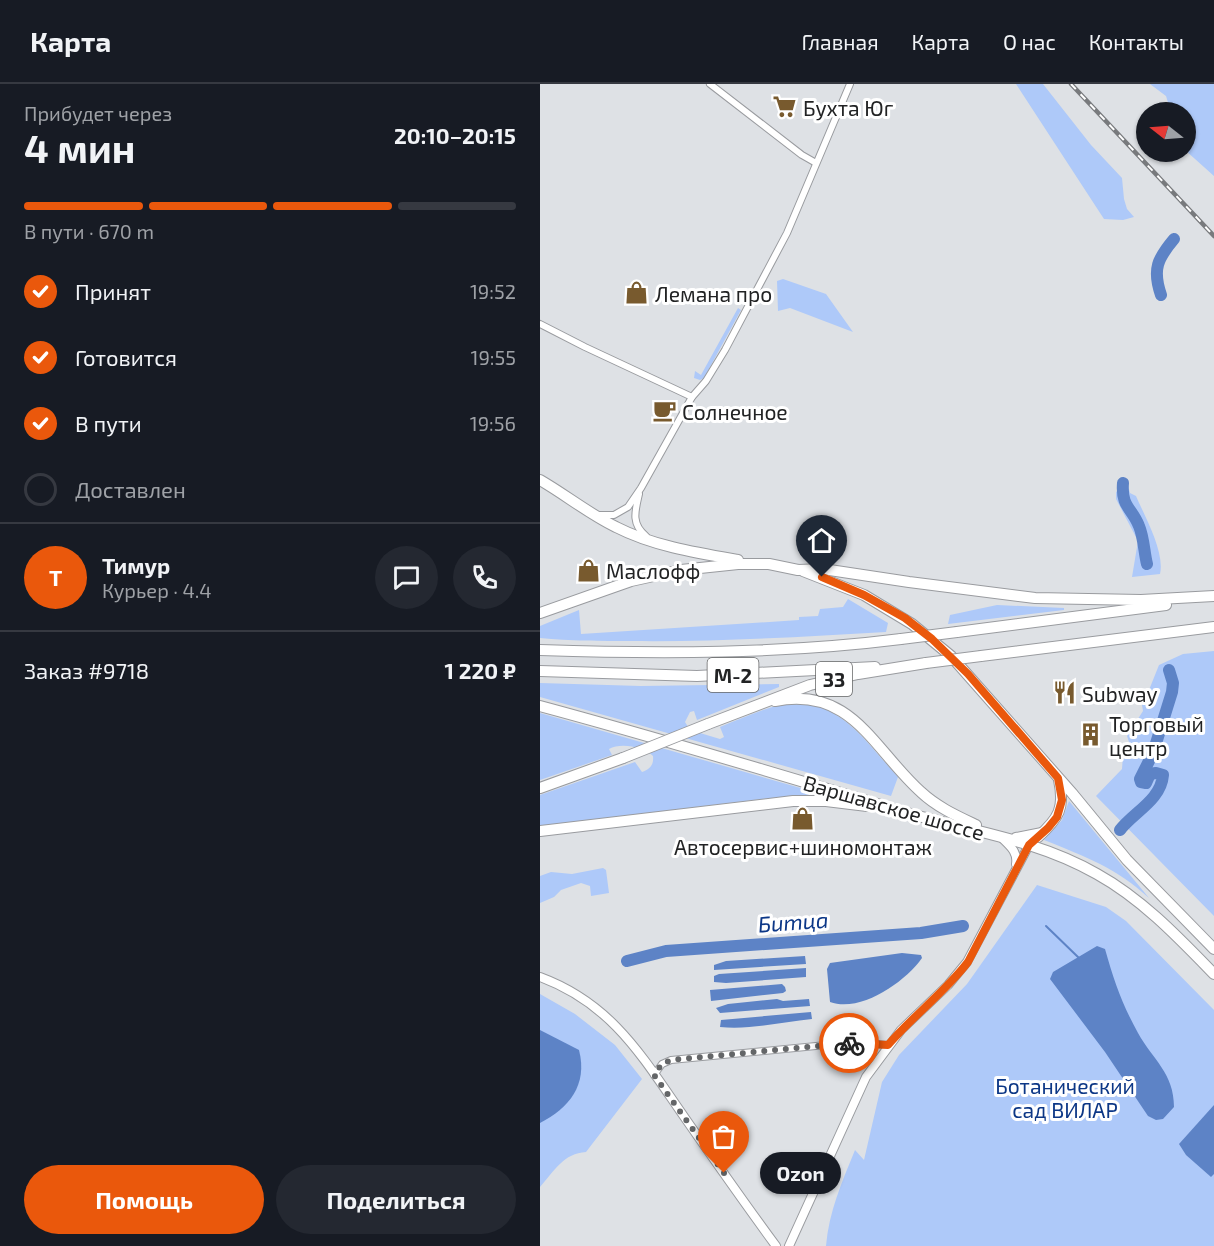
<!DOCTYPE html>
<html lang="ru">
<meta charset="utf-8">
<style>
body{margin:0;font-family:"Exo 2",sans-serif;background:#242831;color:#f1f3f6;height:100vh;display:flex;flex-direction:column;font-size:22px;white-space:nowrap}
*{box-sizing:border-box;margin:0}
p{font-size:20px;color:#9ea1a6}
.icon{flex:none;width:33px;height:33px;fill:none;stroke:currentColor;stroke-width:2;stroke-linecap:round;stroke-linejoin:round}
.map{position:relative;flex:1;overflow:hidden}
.side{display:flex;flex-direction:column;background:#171b24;width:540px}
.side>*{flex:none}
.needle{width:39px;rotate:287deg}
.fabs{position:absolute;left:596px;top:18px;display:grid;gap:12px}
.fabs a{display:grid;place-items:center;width:60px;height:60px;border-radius:50%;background:#171b24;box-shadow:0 2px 4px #0004;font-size:30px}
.pin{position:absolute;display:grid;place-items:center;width:51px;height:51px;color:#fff;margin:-62px -26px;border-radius:50% 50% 50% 0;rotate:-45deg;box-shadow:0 0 6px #0007}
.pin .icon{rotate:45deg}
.courier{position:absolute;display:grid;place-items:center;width:60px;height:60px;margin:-30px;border:4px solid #ea580c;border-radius:50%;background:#fff;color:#222;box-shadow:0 2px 8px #0007}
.bubble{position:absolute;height:42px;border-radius:21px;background:#171b24;box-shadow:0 2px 4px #0004;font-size:20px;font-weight:700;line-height:42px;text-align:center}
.head em{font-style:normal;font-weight:700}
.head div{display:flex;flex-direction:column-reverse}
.head{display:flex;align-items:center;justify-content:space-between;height:102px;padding:0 24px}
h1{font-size:39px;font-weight:700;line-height:45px}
.bar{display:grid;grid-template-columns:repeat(4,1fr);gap:9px 6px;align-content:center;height:72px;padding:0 24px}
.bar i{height:8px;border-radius:4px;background:#363941}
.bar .active{background:#ea580c}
.bar p{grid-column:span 4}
.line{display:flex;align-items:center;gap:15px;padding:0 24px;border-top:2px solid #363941}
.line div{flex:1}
.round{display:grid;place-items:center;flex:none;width:63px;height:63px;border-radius:32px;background:#242831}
ol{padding:0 24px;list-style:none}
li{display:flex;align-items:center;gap:18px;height:66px}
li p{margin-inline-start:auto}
li .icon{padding:6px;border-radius:50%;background:#ea580c;color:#fff;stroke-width:4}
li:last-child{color:#9ea1a6}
li i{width:33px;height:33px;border:3px solid #363941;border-radius:50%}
.action{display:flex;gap:12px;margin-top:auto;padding:12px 24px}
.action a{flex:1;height:69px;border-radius:36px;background:#ea580c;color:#fff;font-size:24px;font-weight:700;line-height:69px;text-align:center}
.action a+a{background:#242831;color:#f1f3f6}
header{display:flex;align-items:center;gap:36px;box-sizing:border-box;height:84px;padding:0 30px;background:#171b24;border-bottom:2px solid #363941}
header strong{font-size:28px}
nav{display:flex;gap:33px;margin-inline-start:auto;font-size:21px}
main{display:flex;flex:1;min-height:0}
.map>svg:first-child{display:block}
.green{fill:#aec9f9}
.water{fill:#5d83c6}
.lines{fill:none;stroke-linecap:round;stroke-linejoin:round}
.stream{stroke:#5d83c6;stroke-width:2}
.river{stroke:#5d83c6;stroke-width:12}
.minor-casing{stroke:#999b9f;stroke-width:8}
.tertiary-casing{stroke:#999b9f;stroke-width:10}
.primary-casing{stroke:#999b9f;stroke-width:12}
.trunk-casing{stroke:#999b9f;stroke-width:12}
.minor{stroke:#fff;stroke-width:6}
.tertiary{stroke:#fff;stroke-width:8}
.primary{stroke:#fff;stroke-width:10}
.trunk{stroke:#fff;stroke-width:10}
.rail-casing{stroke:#787a7d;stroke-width:4.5}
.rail{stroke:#fff;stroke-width:2;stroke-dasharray:7;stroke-linecap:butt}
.trunk-bridge-casing{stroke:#999b9f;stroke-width:12;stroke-linecap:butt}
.trunk-bridge{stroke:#fff;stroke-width:10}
.done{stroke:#646668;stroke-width:6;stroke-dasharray:0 10.8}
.route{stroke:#ea580c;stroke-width:8}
.labels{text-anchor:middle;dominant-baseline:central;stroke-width:6;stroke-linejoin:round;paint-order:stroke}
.shield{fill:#fff;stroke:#646566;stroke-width:1.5}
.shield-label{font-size:20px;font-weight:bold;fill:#222324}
.poi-label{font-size:21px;fill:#222324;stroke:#fff;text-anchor:start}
.street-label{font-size:21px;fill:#222324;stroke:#fff}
.park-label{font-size:21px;fill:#0c3786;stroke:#fff}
.water-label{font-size:22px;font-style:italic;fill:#0c3787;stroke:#fff}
</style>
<header>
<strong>Карта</strong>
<nav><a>Главная</a><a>Карта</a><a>О нас</a><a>Контакты</a></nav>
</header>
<main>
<section class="side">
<div class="head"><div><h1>4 мин</h1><p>Прибудет через</p></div><em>20:10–20:15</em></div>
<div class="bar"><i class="active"></i><i class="active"></i><i class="active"></i><i></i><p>В пути · 670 m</p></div>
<ol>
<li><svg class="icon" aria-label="check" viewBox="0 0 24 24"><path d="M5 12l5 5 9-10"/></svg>Принят<p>19:52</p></li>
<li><svg class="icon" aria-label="check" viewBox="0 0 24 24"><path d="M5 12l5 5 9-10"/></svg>Готовится<p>19:55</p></li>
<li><svg class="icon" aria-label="check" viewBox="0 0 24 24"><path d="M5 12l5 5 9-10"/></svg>В пути<p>19:56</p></li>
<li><i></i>Доставлен</li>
</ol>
<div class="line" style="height:108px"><b class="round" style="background:#ea580c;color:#fff">Т</b><div><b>Тимур</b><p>Курьер · 4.4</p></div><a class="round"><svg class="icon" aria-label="chat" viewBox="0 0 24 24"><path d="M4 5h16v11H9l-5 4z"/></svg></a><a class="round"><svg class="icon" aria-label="phone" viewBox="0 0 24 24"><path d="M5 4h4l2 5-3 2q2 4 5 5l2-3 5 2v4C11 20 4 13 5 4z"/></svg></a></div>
<div class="line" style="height:78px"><div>Заказ #9718</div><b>1 220 ₽</b></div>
<div class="action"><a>Помощь</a><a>Поделиться</a></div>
</section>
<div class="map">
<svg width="674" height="1162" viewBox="0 0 674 1162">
<rect width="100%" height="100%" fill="#dee1e5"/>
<g class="green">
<path d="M476 0H503L551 61 582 94 584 115 587 125 594 133 583 136 564 135Z"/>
<path d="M610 0H674V92L645 66V28H631L626 12Z"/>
<path d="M243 195 286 210 313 248 250 224 238 227 237 197Z"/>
<path d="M198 224 201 226 164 294 160 296 154 294 155 287 161 291Z"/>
<path d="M587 398 590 409 596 412C605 433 625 468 620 490L592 493 598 457 576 415V408Z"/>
<path d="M308 515 348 539 346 548C261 553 176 558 91 557 61 557 30 557 0 554V542L39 526 41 550 259 536V533L278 532 280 525 303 523Z"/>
<path d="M457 521 524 524V526L408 540 410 531Z"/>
<path d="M674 567V832L556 712 582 685 583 671 590 661 587 652 603 627 601 615 609 606 619 581 643 570Z"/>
<path d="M0 599 101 602 239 600V603L157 636 154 627 150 628 145 638 150 646 180 655 184 653 180 643C194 637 209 631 223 626 291 602 318 649 358 693L351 712 0 613Z"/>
<path d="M0 629 271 707 270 712 231 714 0 742V711L95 678 102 688C110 685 114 681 113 672 104 663 81 658 69 665L72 671 0 696Z"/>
<path d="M529 717 609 814C575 783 546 773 504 756L522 736Z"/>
<path d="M63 784 66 786 69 809 51 812 50 802 41 799 21 806 14 813 0 819V792L11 788 32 790Z"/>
<path d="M497 801 566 823 586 837 674 926V1162H286C289 1127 302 1098 315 1066L324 1076 342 998 359 971 427 900Z"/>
<path d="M0 910 35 930 75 961 102 995 46 1068C24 1069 14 1087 0 1103Z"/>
</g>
<g class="water">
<path d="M557 862 565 865C574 897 582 920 598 949 613 976 634 989 634 1023L623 1035 616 1036 608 1032 565 968 510 895 513 888Z"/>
<path d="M362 869 381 871 382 874C365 898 321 929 290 918L287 885 290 879Z"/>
<path d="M265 872 266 880 174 886V881L186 877Z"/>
<path d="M266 884V893L186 899 174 898V892L179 890Z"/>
<path d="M242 900 245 903 246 907 243 909 171 917 170 906Z"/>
<path d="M237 915 243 917 269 915 270 922 180 929 176 924 188 920Z"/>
<path d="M271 928 272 935C242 938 211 946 180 943L181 936Z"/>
<path d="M0 946 39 966C48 1001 29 1024 0 1039Z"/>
<path d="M674 1021V1090L671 1093 646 1071 639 1060Z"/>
</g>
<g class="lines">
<path class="stream" d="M506 842 539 874"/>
<g class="river">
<path d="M621 211C612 185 618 174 634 155"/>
<path d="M583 399C581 423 592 424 599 442 604 454 604 468 607 480"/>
<path d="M580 746C594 728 621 716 623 691L616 689 610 690 606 699 601 698 600 695 613 669 632 608 633 599 629 586"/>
<path d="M87 877 126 867 381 849 423 842"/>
</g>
<defs>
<g id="minor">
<path d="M170 0 262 71 276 79"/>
<path d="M0 240 45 263 152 313"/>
<path d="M99 410C95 427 91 440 106 452"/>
<path d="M59 431H74L88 423 101 404 152 313 166 297 185 266 247 149 310 0"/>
<path d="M114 991 122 980 131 976 317 958 348 961"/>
</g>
<g id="tertiary">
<path d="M462 754C470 762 478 768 476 780"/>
<path d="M0 893C73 920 103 974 145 1034 175 1077 205 1120 236 1162"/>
<path d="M249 1162 326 993 361 946 408 901 427 878 489 761"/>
</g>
<g id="primary">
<path d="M263 487 324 511 372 540 411 572 532 709 587 776 674 865"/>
<path d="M0 587 157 592 335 583"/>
<path d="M235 617C312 602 333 665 381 708 397 723 417 732 436 741"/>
<path d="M0 622C123 655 245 692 367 729 431 747 498 756 557 790 602 815 638 853 674 890"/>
<path d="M0 747 253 717H286L327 722"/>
<path d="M498 753C519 734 525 724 519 696"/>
<path d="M476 754 502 749"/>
</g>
<g id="trunk">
<path d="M0 396C26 411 49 430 76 443 113 462 157 469 198 476"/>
<path d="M0 529 91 497 141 486 198 480H229L258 486 283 485 369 498 495 514 601 516 674 512"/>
<path d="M417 548 626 521"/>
<path d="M0 566C120 570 242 570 361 555"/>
<path d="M441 572 674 543"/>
<path d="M168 640 270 601 318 590 386 579"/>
<path d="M0 704 83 674"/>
</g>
</defs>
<use href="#minor" class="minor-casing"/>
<use href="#tertiary" class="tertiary-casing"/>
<use href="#primary" class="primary-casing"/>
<use href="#trunk" class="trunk-casing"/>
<use href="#minor" class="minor"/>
<use href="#tertiary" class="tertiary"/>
<use href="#primary" class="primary"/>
<use href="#trunk" class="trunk"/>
<defs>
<path id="rail" d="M531 0 674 152"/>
</defs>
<use href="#rail" class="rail-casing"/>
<use href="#rail" class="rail"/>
<defs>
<g id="trunk-bridge">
<path d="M361 555 417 548"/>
<path d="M386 579 441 572"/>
<path d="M83 674 168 640"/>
</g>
</defs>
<use href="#trunk-bridge" class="trunk-bridge-casing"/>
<use href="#trunk-bridge" class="trunk-bridge"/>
</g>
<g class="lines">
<path class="done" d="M184 1089 114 991 122 980 131 976 309 959"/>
<path class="route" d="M282 493 324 511 365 534 392 555 428 590 518 694 522 716 517 733 508 744 489 761 428 878C405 908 373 932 348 961L309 959"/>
</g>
<defs>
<symbol id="supermarket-bare" viewBox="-9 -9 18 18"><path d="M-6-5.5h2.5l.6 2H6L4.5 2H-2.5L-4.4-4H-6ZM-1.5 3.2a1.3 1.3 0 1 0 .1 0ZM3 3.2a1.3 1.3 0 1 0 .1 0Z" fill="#785a2e" stroke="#fff" stroke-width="2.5" paint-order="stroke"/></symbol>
<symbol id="shop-bare" viewBox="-9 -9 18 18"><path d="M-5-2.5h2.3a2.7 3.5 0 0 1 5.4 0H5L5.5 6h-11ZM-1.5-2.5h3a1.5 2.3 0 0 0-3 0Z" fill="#785a2e" stroke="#fff" stroke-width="2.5" paint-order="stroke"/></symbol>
<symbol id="cafe-bare" viewBox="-9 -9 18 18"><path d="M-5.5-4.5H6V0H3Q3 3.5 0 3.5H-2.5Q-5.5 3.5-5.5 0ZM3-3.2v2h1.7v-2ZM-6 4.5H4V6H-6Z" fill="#785a2e" stroke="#fff" stroke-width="2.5" paint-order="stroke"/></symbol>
<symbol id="restaurant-bare" viewBox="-9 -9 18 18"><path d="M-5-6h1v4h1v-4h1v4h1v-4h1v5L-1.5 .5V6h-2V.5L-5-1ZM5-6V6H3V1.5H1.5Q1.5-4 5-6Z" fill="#785a2e" stroke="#fff" stroke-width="2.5" paint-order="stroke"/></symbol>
<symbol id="building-bare" viewBox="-9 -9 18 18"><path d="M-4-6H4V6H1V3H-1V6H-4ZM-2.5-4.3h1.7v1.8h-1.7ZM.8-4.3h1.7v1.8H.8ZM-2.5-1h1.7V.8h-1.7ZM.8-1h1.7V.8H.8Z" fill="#785a2e" stroke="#fff" stroke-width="2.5" paint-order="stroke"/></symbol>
</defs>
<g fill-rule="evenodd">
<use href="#supermarket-bare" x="228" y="6" width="33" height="33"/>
<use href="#shop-bare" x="80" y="192" width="33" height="33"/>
<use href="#cafe-bare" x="108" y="310" width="33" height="33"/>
<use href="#shop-bare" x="32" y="470" width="33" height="33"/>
<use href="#restaurant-bare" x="508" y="592" width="33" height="33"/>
<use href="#building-bare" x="534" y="634" width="33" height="33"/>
<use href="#shop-bare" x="246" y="718" width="33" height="33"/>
</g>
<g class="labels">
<g class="shield">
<rect x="167.5" y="574" width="51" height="34" rx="4.5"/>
<rect x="276" y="578" width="36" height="34" rx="4.5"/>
</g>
<g class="shield-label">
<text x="193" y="591">М-2</text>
<text x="294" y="595">33</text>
</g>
<g class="poi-label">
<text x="263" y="23">Бухта Юг</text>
<text x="115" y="209">Лемана про</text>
<text x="142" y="327">Солнечное</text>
<text x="66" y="486">Маслофф</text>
<text x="542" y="609">Subway</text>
<text x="569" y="639">Торговый<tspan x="569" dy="24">центр</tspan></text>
<text x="263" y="762" text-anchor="middle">Автосервис+шиномонтаж</text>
</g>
<g class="street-label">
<text transform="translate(354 723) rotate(16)">Варшавское шоссе</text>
</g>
<g class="park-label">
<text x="525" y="1001">Ботанический<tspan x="525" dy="24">сад ВИЛАР</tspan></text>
</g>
<g class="water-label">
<text transform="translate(253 837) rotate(-4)">Битца</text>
</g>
</g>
</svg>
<div class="fabs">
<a><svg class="needle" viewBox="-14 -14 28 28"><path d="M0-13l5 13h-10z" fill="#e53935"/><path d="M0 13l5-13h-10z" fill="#9ea1a6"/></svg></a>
</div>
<div class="pin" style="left:184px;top:1089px;background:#ea580c"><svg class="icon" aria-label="bag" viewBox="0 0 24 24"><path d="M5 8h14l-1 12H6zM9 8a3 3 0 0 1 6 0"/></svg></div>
<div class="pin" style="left:282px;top:493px;background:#1f2937"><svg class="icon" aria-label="home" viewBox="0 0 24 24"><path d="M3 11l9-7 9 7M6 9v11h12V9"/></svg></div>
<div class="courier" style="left:309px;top:959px"><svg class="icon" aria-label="bike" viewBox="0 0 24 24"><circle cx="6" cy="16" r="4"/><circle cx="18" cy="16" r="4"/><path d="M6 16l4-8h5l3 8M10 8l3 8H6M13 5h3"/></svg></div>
<div class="bubble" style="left:220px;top:1068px;width:81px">Ozon</div>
</div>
</main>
